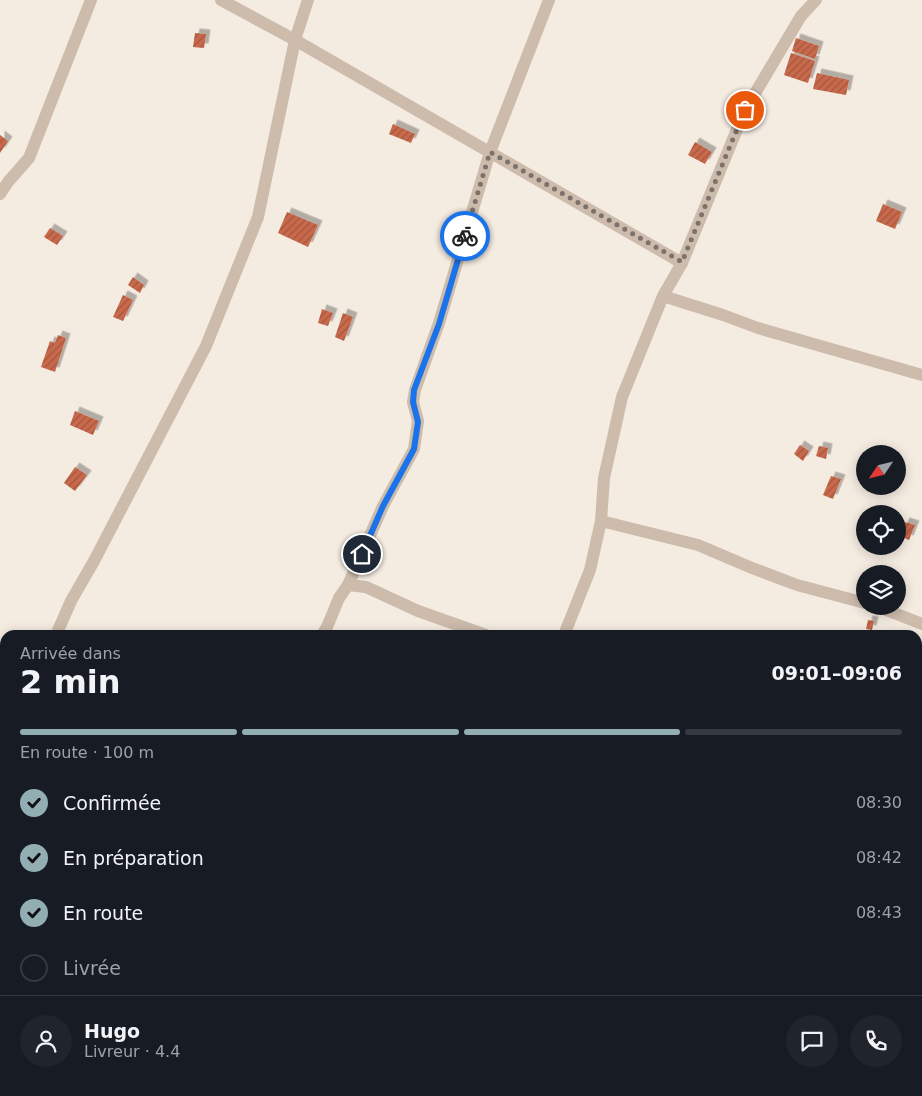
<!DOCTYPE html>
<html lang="fr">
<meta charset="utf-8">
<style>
body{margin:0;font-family:"DejaVu Sans",sans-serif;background:#20242c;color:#f1f3f6;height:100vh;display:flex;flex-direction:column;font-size:19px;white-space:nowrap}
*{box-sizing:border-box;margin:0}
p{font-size:16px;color:#9ea1a6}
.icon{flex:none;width:28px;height:28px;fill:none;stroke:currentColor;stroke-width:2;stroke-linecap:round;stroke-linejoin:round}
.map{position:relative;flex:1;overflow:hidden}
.details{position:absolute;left:0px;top:630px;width:922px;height:466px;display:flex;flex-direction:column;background:#171b24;border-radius:15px 15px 0 0;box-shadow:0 2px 12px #0003}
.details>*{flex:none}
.needle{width:32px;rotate:235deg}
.tools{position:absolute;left:856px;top:445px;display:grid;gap:10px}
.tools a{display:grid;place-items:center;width:50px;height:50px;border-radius:50%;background:#171b24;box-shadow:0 2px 12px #0003;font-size:25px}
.pin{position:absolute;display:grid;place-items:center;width:42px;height:42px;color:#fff;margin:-21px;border:2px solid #fff;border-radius:50%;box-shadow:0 1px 5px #0007}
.courier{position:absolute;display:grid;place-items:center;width:50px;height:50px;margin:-25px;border:4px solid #1a73e8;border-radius:50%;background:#fff;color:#222;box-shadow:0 1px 6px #0007}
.headline em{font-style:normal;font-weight:700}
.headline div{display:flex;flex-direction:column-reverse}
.headline{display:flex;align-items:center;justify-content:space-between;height:85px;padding:0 20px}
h1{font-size:32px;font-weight:700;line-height:38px}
.bar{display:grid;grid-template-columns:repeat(4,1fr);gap:8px 5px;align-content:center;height:60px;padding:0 20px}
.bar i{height:6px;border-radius:4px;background:#363941}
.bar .on{background:#92aeb2}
.bar p{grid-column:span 4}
.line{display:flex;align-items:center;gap:12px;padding:0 20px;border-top:1px solid #363941}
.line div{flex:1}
.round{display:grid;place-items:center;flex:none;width:52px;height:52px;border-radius:26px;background:#20242c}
ol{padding:0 20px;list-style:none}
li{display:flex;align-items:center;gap:15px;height:55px}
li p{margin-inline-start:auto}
li .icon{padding:5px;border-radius:50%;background:#92aeb2;color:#111;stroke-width:4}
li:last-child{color:#9ea1a6}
li i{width:28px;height:28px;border:2px solid #363941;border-radius:50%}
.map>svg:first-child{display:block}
.building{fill:url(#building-hatch);filter:url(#shadow)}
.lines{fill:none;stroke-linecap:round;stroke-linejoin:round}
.minor{stroke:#cdbbac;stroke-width:12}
.done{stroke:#7c716b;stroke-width:5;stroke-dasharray:0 9}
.route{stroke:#1a73e8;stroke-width:6}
</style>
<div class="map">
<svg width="922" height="1096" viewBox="0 0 922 1096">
<defs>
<pattern id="building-hatch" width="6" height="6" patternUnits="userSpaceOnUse" patternTransform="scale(1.25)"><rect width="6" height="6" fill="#c8694b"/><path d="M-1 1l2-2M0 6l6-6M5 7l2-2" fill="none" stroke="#a4573f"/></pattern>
<filter id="shadow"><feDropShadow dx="4.5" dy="-4.5" stdDeviation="0" flood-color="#0004"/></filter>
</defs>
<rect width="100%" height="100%" fill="#f4ebe1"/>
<g class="building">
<path d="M195 33 206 34 204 48 193 47Z"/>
<path d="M796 38 819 46 815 59 792 51Z"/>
<path d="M791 53 815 61 808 83 784 75Z"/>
<path d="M817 73 849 80 846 95 813 89Z"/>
<path d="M393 124 415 134 411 143 389 134Z"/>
<path d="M0 135 8 141 0 153Z"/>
<path d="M695 142 712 152 705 164 688 155Z"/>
<path d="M883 204 902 212 895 229 876 221Z"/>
<path d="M287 212 318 225 308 247 278 233Z"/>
<path d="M50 228 63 236 57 245 44 237Z"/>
<path d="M133 277 144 285 140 293 128 285Z"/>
<path d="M123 295 133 300 123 321 113 317Z"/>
<path d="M322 309 333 313 328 326 318 323Z"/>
<path d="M343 313 353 317 344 341 335 337Z"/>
<path d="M58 335 66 338 55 372 41 367 50 341 55 343Z"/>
<path d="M75 411 99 421 93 435 70 425Z"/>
<path d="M800 445 809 451 803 461 794 454Z"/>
<path d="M819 446 828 448 826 459 816 456Z"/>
<path d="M75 467 87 475 75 491 64 483Z"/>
<path d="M831 476 841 479 833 499 823 495Z"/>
<path d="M905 522 915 525 909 540 899 536Z"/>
<path d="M868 620 874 621 872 630 866 629Z"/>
</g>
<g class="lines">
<g class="minor">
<path d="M221 0 295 40 682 263"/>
<path d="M0 194 8 182 29 158 91 0"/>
<path d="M663 296 723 315 758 328 922 375"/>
<path d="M601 521 698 545 752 568 797 585 865 603"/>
<path d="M348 585 383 506 414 449 418 421 413 402 415 390 439 323 490 152 549 0"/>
<path d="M876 606 922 624"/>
<path d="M56 635 71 601 94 561 206 346 258 217 295 40 308 0"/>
<path d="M322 635 327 627 339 598 348 585 366 587 418 611 486 635"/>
<path d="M564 635 590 570 601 521 604 478 622 397 663 296 682 263 745 110 801 16 816 0"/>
<path d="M0 714 5 717"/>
<path d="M0 759 5 752"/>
<path d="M918 888 922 884"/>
<path d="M644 1091 653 1096"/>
<path d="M115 1096 117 1091"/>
<path d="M429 1096 431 1091"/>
</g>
</g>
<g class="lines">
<path class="done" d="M465 236 490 152 682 262 745 110"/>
<path class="route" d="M362 554 383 506 414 449 418 422 413 402 414 390 439 324 465 236"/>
</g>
</svg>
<div class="tools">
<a><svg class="needle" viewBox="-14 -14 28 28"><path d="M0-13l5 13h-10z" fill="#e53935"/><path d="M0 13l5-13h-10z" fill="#9ea1a6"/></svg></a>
<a><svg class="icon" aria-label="locate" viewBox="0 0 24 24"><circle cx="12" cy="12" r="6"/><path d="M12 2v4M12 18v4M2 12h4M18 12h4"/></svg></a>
<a><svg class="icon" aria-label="layers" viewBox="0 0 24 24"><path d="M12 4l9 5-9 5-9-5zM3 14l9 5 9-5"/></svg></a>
</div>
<div class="pin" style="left:745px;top:110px;background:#ea580c"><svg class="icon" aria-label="bag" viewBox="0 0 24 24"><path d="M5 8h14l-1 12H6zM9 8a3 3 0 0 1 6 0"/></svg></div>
<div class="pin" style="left:362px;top:554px;background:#1f2937"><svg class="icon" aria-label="home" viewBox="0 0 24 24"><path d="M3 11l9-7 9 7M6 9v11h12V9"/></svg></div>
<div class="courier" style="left:465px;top:236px"><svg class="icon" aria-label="bike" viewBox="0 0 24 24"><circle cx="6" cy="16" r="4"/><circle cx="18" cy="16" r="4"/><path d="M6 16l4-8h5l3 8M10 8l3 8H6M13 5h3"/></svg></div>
<section class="details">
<div class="headline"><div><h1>2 min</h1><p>Arrivée dans</p></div><em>09:01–09:06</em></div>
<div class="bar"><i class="on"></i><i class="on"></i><i class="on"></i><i></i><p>En route · 100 m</p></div>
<ol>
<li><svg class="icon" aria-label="check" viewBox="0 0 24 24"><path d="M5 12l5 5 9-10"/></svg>Confirmée<p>08:30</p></li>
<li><svg class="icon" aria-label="check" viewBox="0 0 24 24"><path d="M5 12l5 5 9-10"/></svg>En préparation<p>08:42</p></li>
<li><svg class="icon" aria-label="check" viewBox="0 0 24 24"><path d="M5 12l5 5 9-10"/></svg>En route<p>08:43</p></li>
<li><i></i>Livrée</li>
</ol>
<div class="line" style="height:90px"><a class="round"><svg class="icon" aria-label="person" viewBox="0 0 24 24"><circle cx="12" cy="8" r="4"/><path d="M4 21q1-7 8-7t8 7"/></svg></a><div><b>Hugo</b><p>Livreur · 4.4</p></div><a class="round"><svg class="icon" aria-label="chat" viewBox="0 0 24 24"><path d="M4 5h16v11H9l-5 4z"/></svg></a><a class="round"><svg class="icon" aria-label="phone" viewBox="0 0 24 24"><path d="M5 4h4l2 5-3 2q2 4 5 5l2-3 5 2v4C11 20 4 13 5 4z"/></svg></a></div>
</section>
</div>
